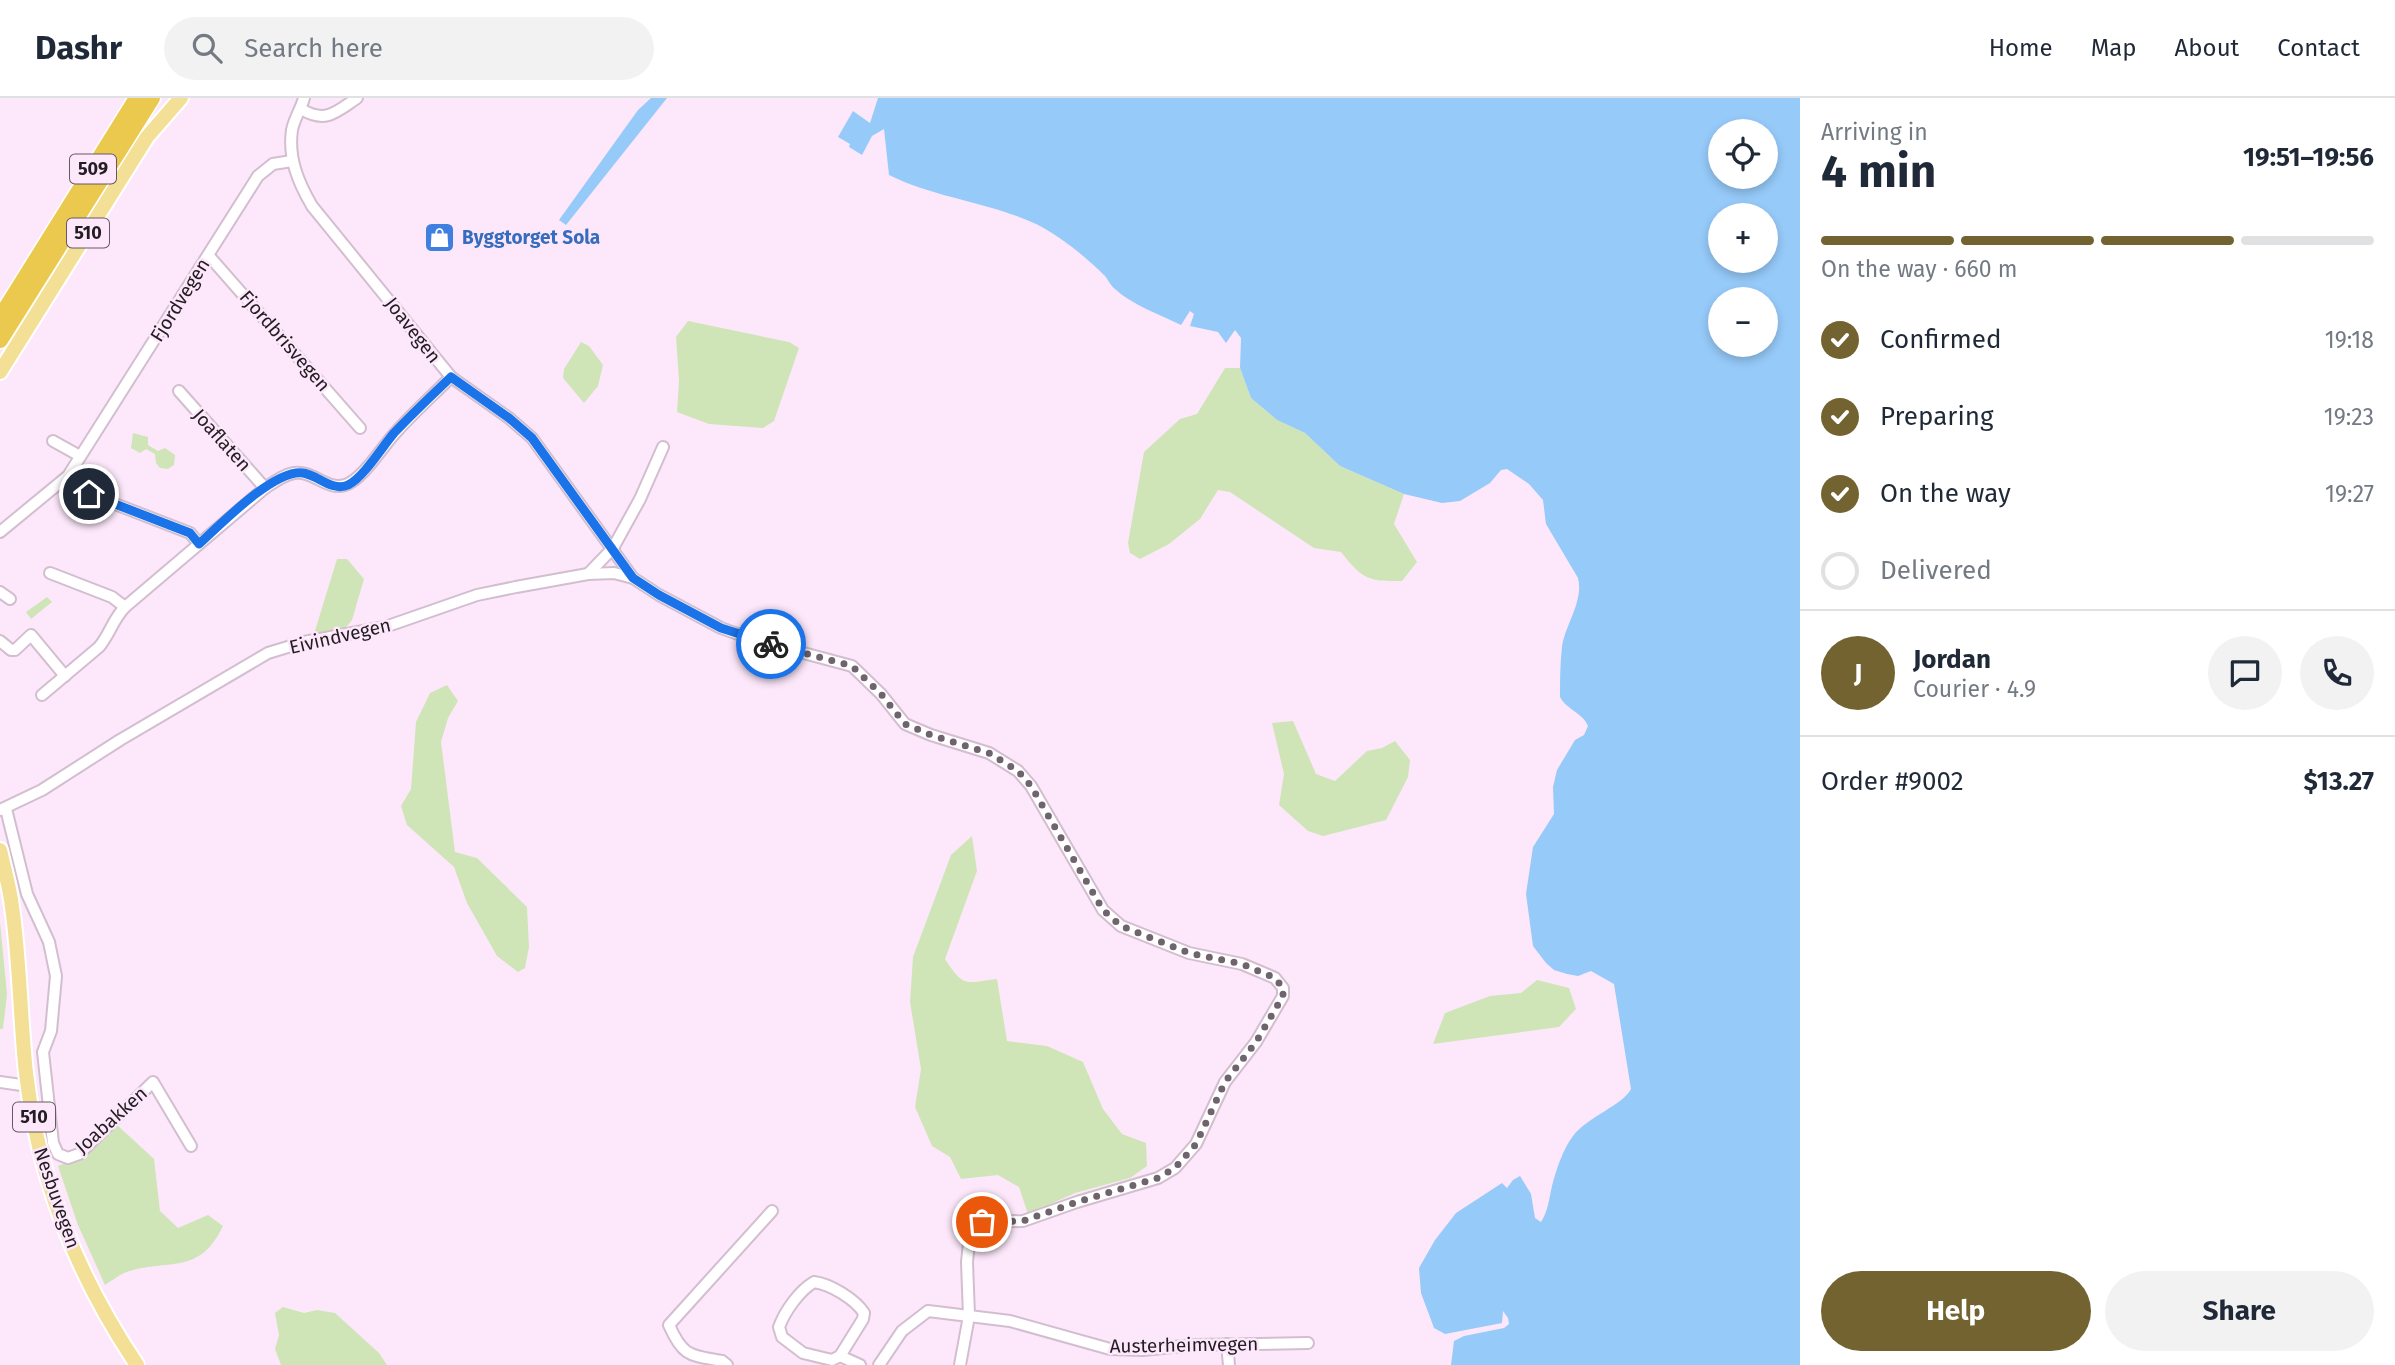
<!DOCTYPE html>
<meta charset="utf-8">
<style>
body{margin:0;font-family:"Fira Sans",sans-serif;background:#f2f2f3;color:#1f2937;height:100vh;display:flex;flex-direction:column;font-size:26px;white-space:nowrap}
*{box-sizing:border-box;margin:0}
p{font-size:23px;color:#747a83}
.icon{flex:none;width:38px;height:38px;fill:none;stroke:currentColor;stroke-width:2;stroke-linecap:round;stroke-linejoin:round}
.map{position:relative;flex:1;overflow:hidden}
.details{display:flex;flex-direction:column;background:#fff;width:595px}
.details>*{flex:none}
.tools{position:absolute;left:1708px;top:21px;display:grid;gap:14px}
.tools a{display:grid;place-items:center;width:70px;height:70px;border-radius:50%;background:#fff;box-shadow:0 4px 10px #0003;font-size:35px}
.pin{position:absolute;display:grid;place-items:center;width:60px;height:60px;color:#fff;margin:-30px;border:4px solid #fff;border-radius:50%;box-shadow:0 2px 7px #0007}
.courier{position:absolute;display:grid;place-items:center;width:70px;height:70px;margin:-35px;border:5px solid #1a73e8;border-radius:50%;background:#fff;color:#222;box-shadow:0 2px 9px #0007}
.headline em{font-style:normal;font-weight:700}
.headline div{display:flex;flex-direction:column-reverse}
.headline{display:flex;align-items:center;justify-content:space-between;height:119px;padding:0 21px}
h1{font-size:46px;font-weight:700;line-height:52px}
.bar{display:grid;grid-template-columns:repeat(4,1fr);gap:10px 7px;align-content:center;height:84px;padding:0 21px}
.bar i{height:9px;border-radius:5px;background:#e0e1e3}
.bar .active{background:#736331}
.bar p{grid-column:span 4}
.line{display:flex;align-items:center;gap:18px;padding:0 21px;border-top:2px solid #e0e1e3}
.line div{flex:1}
.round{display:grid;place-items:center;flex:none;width:74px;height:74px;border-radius:37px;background:#f2f2f3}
ol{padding:0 21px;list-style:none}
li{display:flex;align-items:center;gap:21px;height:77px}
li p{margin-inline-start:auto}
li .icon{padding:7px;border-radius:50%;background:#736331;color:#fff;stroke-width:4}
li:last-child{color:#747a83}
li i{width:38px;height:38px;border:4px solid #e0e1e3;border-radius:50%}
.button{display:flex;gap:14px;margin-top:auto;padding:14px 21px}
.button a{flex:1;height:80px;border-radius:42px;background:#736331;color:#fff;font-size:28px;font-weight:700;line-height:80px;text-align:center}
.button a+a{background:#f2f2f3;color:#1f2937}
header{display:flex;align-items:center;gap:42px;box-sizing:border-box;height:98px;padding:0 35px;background:#fff;border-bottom:2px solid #e0e1e3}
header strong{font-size:33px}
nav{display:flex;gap:38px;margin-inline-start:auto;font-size:24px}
.search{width:490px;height:63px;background:#f2f2f3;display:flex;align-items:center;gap:18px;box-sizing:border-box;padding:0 24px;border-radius:38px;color:#747a83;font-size:26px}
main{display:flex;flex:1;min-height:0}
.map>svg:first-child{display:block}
.green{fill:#cfe5b7}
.water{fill:#96caf9;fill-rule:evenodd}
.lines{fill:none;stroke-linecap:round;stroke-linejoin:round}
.minor-casing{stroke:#d3bed0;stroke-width:14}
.major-casing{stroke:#fff;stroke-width:18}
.highway-casing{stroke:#fff;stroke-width:19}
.minor{stroke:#fff;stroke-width:10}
.major{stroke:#f3df95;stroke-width:14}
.highway{stroke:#ebc94f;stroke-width:16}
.done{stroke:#6f636e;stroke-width:7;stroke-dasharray:0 12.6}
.route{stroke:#1a73e8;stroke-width:9}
.labels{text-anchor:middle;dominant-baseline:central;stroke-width:5;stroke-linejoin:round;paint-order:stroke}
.shield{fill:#fde8fb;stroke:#645963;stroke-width:2}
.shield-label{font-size:18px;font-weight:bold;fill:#231c22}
.shop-label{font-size:19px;font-weight:bold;fill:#366cbe;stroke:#fde8fb;text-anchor:start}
.street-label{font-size:19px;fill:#231c22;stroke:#fde8fb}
</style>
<header>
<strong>Dashr</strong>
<div class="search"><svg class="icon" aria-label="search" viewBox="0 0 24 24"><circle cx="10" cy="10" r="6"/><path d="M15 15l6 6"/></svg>Search here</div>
<nav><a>Home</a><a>Map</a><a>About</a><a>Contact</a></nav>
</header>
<main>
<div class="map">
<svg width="1800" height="1267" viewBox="0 0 1800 1267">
<rect width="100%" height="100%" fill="#fde8fb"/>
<g class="green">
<path d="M688 223 789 244 799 250 774 323 763 330 709 326 677 314 679 283 676 239Z"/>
<path d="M581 244 589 248 603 267 598 288 584 305 563 280 564 271Z"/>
<path d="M1225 270H1240L1251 300 1277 322 1305 335 1340 368 1404 396 1394 426 1417 464 1402 483C1369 484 1362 481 1341 454L1314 450 1230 394 1218 392 1200 421 1169 446 1140 461 1130 455 1128 445 1144 354 1180 321 1197 316Z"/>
<path d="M133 335 148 339V347L158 353 165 350 175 357 174 367 168 371 160 370 156 365 155 356 146 351 140 355 131 350Z"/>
<path d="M337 461H347L364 481 352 522 343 533 314 536Z"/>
<path d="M47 499 52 504 31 521 26 514Z"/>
<path d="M447 587 458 603 448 620 441 644 455 754 477 760 527 809 529 849 525 870 518 874 497 858 467 805 454 769 407 727 401 708 411 691 416 624 430 595Z"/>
<path d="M1293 623 1316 676 1335 683 1367 653 1382 650 1395 643 1410 662 1408 679 1386 722 1323 738 1308 733 1279 707 1284 676 1272 625Z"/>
<path d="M972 738 977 773 945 861C964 890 965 885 997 881L1007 943 1047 948 1083 964 1103 1011 1122 1036 1146 1045 1147 1068 1130 1080 1075 1095 1028 1116 1019 1089 998 1077 961 1081 950 1059 932 1048 915 1009 921 971 910 904 913 859 951 757Z"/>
<path d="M0 824 7 896 3 931H0Z"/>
<path d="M1537 882 1569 890 1576 911 1559 929 1433 946 1445 915 1490 898 1521 895Z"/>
<path d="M116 1026 154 1061 160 1113 178 1130 208 1117 223 1128C198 1180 167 1159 124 1175 118 1178 111 1183 105 1187L78 1127 58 1068 87 1056Z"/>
<path d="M283 1209 304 1215 317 1212 335 1215 379 1255 387 1267H281L275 1251 279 1237 275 1215Z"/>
</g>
<g class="water">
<path d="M651 0H667L566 127 559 122 638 12Z"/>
<path d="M878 0H1800V1267H1451L1454 1243 1464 1238 1504 1230 1509 1226 1508 1220 1503 1213 1502 1225 1445 1236 1434 1230 1421 1195 1419 1170 1435 1142 1456 1115 1502 1085 1507 1090 1513 1082 1520 1078 1531 1096 1535 1120 1541 1124C1548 1113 1549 1101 1552 1088 1556 1072 1563 1051 1573 1038 1587 1019 1623 1007 1631 991L1614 886 1591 873 1578 878 1567 876 1554 872 1546 865 1533 848 1526 796 1533 749 1554 716 1553 689 1557 672 1575 642 1584 637 1588 628C1583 615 1567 612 1560 599 1560 583 1560 566 1562 549 1565 527 1584 503 1578 480L1546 426 1543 402 1529 386 1507 371 1501 372 1490 385 1460 403 1442 405 1404 396 1340 368 1305 335 1277 322 1251 300 1240 270 1241 240 1235 232 1226 245 1218 234 1190 228 1194 216 1190 213 1181 227C1159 216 1132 207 1115 191 1111 188 1108 182 1105 178 1086 159 1060 138 1036 126 989 104 935 100 889 77L884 31 872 38 862 57 849 49 850 46 838 39 853 13 870 25ZM1720 33H1766V79H1720ZM1720 117H1766V163H1720ZM1720 201H1766V247H1720Z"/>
</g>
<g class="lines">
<defs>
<g id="minor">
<path d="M304 0C301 11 294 21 292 32 288 60 298 84 312 108L451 279 509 320 532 340 633 480 659 497 721 530 755 542 852 568 881 596 905 626 931 637 989 655 1018 673 1031 688 1103 812 1121 828 1189 855 1242 866 1275 880 1283 890V898L1256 944 1225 984 1196 1046 1175 1070 1158 1080 1077 1104 1023 1123 982 1124 975 1127 970 1135 967 1164 969 1218 960 1267"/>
<path d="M301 11C326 26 336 14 357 0"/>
<path d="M209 158 360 330"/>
<path d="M179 293 265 390"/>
<path d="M53 343 80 358"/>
<path d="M71 389 190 435 199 446"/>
<path d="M0 434 68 378 258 78 273 66 292 63"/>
<path d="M50 475 112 499 125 509"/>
<path d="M588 476 613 450 640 401 663 349"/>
<path d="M0 494 10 501"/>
<path d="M0 543 11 552H15L31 537 65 578"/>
<path d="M42 597 99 549C110 536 113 521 125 509L265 390C274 384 283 377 294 375 313 372 327 393 345 387 363 382 384 346 397 333 414 314 433 297 451 279"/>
<path d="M6 711 27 796 49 844 56 878 51 933 43 954 53 1045 58 1056 68 1060 79 1056 153 984 191 1048"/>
<path d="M0 712 42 692 120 642 268 555 304 544 385 529 477 497 516 489 588 476 614 475 633 480"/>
<path d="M0 984 28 988"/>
<path d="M814 1184C830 1186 855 1201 864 1215L863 1221 840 1258 832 1262 803 1255 782 1239 779 1229C785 1213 799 1193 814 1184Z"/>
<path d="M1227 1246 1229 1267"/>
<path d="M840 1258 860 1267"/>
<path d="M727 1267 722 1263C690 1257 683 1259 669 1227L772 1113"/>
<path d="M879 1267 902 1233 928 1213 1010 1223 1110 1251 1143 1252 1193 1247 1308 1245"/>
</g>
<g id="major">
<path d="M0 274 147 39 181 0"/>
<path d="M0 752C4 771 10 790 12 809 20 864 20 920 26 975 38 1080 78 1179 137 1267"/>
</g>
<g id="highway">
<path d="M0 220 137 0"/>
<path d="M0 242 152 0"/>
</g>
</defs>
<use href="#minor" class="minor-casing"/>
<use href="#major" class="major-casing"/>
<use href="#highway" class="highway-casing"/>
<use href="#minor" class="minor"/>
<use href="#major" class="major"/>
<use href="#highway" class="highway"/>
</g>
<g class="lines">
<path class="done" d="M771 546 852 568 881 596 905 626 931 637 989 655 1018 673 1031 688 1103 812 1121 828 1189 855 1242 866 1275 880 1283 890V898L1256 944 1225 984 1196 1046 1175 1070 1158 1080 1077 1104 1023 1123 982 1124"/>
<path class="route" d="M89 396 190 435 199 446C220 427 274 371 303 375 318 377 332 394 348 387 364 379 382 349 394 335 412 316 432 297 451 279L509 320 532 340 633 480 659 497 721 530 771 546"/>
</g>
<defs>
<symbol id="shop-square" viewBox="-11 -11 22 22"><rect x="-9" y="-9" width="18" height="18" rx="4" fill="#3f7fe0" stroke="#fde8fb"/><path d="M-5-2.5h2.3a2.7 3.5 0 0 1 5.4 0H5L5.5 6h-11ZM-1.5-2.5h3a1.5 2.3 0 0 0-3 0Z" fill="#fff"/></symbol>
</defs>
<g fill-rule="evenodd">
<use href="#shop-square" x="422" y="122" width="35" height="35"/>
</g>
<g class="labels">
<g class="shield">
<rect x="70" y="56.5" width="46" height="29" rx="5"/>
<rect x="67" y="120.5" width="42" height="29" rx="5"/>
<rect x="13" y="1004.5" width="42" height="29" rx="5"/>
</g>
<g class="shield-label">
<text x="93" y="71">509</text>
<text x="88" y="135">510</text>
<text x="34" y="1019">510</text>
</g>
<g class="shop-label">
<text x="462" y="139">Byggtorget Sola</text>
</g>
<g class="street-label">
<text transform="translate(180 202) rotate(-58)">Fjordvegen</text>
<text transform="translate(413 232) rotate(52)">Joavegen</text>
<text transform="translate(285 243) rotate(49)">Fjordbrisvegen</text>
<text transform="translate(222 342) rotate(48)">Joaflaten</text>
<text transform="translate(340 538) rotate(-13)">Eivindvegen</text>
<text transform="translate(111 1022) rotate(-42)">Joabakken</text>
<text transform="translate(57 1100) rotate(71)">Nesbuvegen</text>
<text transform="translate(1184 1247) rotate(-1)">Austerheimvegen</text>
</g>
</g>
</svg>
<div class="tools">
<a><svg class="icon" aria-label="locate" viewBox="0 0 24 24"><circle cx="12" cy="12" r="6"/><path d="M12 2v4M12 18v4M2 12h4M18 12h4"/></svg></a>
<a>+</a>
<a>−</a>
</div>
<div class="pin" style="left:982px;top:1124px;background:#ea580c"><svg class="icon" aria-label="bag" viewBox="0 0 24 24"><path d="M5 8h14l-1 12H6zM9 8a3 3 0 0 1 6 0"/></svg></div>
<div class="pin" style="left:89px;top:396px;background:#1f2937"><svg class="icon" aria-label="home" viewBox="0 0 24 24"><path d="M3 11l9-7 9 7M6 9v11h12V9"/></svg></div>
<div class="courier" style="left:771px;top:546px"><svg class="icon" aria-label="bike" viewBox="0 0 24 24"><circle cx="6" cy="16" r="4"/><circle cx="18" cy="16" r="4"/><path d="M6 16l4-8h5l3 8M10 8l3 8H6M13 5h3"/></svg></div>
</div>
<section class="details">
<div class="headline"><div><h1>4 min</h1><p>Arriving in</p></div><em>19:51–19:56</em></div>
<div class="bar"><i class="active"></i><i class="active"></i><i class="active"></i><i></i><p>On the way · 660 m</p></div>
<ol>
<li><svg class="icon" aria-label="check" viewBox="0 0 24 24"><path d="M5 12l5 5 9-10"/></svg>Confirmed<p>19:18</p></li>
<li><svg class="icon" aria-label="check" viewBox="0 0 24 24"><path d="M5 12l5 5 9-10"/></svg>Preparing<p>19:23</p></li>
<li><svg class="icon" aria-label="check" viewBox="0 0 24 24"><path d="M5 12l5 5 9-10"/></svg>On the way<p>19:27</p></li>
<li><i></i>Delivered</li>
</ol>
<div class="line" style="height:126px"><b class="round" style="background:#736331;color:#fff">J</b><div><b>Jordan</b><p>Courier · 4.9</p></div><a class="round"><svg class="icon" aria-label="chat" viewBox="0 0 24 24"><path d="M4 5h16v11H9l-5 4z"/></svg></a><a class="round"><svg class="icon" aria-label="phone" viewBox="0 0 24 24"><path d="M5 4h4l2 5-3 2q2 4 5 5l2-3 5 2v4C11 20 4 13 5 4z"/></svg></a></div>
<div class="line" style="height:91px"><div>Order #9002</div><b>$13.27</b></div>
<div class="button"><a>Help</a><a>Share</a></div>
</section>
</main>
